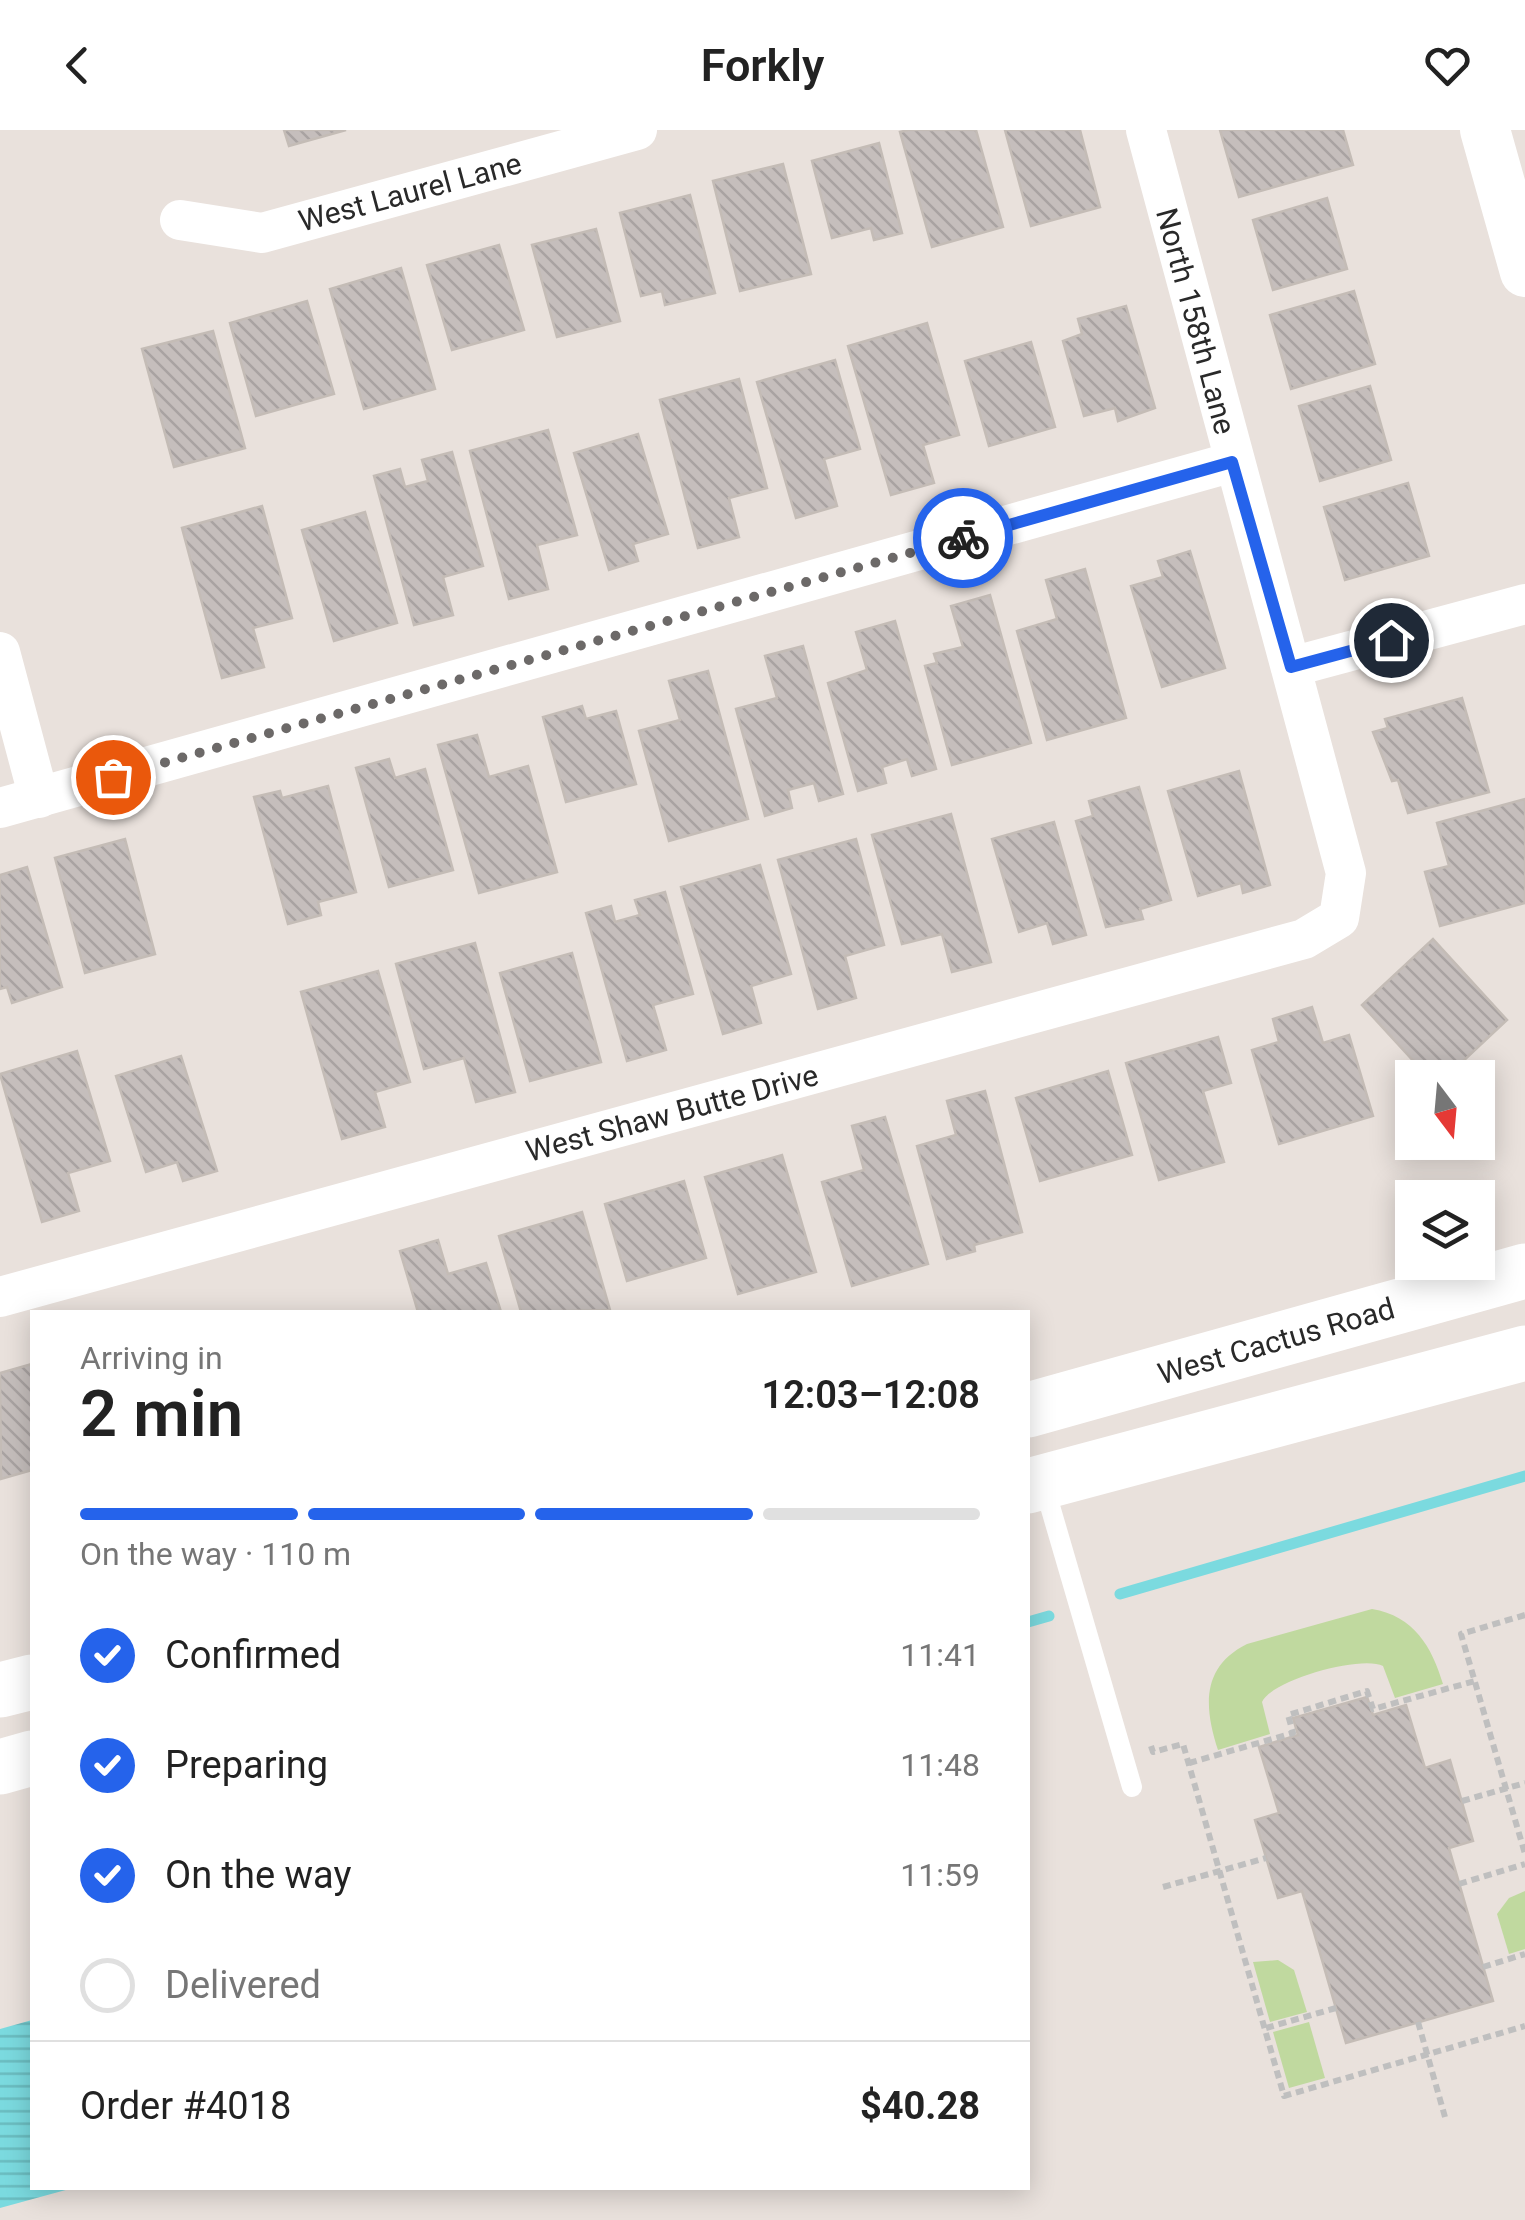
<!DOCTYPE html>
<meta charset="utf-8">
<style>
body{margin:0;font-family:Roboto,sans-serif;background:#f2f2f2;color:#222;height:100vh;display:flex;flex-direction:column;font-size:38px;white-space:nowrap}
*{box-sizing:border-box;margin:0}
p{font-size:32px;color:#767676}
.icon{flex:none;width:55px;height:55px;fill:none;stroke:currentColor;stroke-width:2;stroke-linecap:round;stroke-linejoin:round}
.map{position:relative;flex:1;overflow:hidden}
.panel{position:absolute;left:30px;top:1180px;width:1000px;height:880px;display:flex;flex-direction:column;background:#fff;border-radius:0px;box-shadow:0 5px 25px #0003}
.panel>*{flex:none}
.needle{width:65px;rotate:164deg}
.fabs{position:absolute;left:1395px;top:930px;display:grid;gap:20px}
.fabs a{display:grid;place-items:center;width:100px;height:100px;border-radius:0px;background:#fff;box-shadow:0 5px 25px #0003;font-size:50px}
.pin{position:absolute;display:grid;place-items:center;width:85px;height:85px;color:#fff;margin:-42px;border:5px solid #fff;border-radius:50%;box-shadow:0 2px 10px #0007}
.courier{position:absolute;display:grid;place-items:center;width:100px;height:100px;margin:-50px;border:8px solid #2563eb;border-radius:50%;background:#fff;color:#222;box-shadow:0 2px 12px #0007}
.summary em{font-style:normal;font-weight:600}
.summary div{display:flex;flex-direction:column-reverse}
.summary{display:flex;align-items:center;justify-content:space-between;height:170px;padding:0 50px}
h1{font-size:65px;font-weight:600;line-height:75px}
.bar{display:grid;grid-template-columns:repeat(4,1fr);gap:15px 10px;align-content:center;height:120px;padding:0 50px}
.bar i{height:12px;border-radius:8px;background:#e0e0e0}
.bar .on{background:#2563eb}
.bar p{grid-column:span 4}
.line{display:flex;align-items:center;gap:25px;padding:0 50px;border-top:2px solid #e0e0e0}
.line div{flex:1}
ol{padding:0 50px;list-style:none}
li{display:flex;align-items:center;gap:30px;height:110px}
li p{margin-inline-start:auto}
li .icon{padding:10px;border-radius:50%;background:#2563eb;color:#fff;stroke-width:4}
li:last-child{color:#767676}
li i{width:55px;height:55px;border:5px solid #e0e0e0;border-radius:50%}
header{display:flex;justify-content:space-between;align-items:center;height:130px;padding:0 50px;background:#fff;font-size:45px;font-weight:600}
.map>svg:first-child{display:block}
.grass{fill:#c0d99f}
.water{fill:url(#water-rules)}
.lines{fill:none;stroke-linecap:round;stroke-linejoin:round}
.stream{stroke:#7bdadf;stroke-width:11}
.building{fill:url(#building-back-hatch);stroke:#c4bcb6;stroke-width:2.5}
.path{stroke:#bfbfbf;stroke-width:6;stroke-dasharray:8 5;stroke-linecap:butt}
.service{stroke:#fff;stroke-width:20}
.minor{stroke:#fff;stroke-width:40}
.tertiary{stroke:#fff;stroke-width:50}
.secondary{stroke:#fff;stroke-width:55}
.done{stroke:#6c6968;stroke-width:10;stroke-dasharray:0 18}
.route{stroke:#2563eb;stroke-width:12}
.labels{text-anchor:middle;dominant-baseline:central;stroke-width:8;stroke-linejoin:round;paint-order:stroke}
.street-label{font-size:30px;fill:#292929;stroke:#fff}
</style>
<header><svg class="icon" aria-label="back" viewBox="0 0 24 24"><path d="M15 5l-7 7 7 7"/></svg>Forkly<svg class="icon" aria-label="heart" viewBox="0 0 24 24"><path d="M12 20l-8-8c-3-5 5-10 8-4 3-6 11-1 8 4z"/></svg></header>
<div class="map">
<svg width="1525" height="2090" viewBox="0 0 1525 2090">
<defs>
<pattern id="water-rules" width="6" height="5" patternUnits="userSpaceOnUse" patternTransform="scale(2.5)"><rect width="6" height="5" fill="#7bdadf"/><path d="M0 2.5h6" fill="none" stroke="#6abbbf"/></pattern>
<pattern id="building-back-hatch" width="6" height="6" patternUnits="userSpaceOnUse" patternTransform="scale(2.5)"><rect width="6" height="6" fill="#c5bebc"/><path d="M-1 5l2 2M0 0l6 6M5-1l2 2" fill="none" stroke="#a9a3a2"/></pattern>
</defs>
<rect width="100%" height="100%" fill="#e9e1dc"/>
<g class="grass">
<path d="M1372 1479C1414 1486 1432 1517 1443 1554L1395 1568 1383 1536C1361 1525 1272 1550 1262 1572L1270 1604 1218 1620C1204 1577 1201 1537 1247 1514Z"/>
<path d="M1525 1761V1819L1509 1824 1497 1784 1509 1768Z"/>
<path d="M1278 1830 1294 1840 1307 1882 1270 1892 1253 1832Z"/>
<path d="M1309 1892 1325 1948 1289 1958 1273 1902Z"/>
</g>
<path class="water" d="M32 1890V2058H73L0 2078V1899Z"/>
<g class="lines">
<g class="stream">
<path d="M1120 1464 1525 1346"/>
<path d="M1028 1492 1049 1486"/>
</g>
</g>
<g class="building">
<path d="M284 0H346L289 16Z"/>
<path d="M908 0H976L1003 97 932 117 900 2Z"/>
<path d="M1005 0H1080L1100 77 1031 96Z"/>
<path d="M1220 0H1343L1353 35 1239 67Z"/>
<path d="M879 13 902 103 874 110 871 98 832 108 812 31Z"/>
<path d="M783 34 811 144 740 161 713 51Z"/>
<path d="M690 65 715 163 665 175 662 161 641 166 620 83Z"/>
<path d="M1327 68 1347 139 1273 160 1253 90Z"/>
<path d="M596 99 620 191 557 207 532 115Z"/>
<path d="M499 115 524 200 452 220 427 135Z"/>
<path d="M401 138 435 259 364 279 330 159Z"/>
<path d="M1354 161 1375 234 1291 259 1270 185Z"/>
<path d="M307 171 334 264 256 286 230 193Z"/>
<path d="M1126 176 1155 278 1118 291 1115 278 1084 286 1063 211 1082 204 1078 189Z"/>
<path d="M927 193 959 305 923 315 934 353 891 365 848 216Z"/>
<path d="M213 201 245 318 174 337 142 219Z"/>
<path d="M1031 212 1055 297 989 316 965 231Z"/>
<path d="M835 230 860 319 824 329 837 376 796 388 757 252Z"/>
<path d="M739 249 767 358 729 368 739 407 698 418 660 270Z"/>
<path d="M1370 256 1391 330 1320 351 1299 276Z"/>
<path d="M548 300 577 405 537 415 548 459 509 469 470 321Z"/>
<path d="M638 304 668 404 633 414 638 431 609 440 574 323Z"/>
<path d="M452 322 483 436 443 447 453 485 414 495 374 346 400 339 405 357 428 351 422 330Z"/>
<path d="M1408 353 1429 426 1345 450 1324 377Z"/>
<path d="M262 376 292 488 253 498 264 537 222 548 182 398Z"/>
<path d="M365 382 397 493 334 511 302 400Z"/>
<path d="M1190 421 1225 538 1162 557 1131 456 1163 447 1158 431Z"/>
<path d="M1085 439 1126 588 1047 610 1017 501 1057 489 1046 450Z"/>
<path d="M990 465 1031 613 952 635 925 536 937 533 934 524 963 517 951 476Z"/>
<path d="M895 491 936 639 912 646 907 629 882 637 886 653 858 661 828 553 867 540 856 502Z"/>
<path d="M803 516 843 664 819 671 814 653 788 660 792 678 765 686 736 579 777 568 765 526Z"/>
<path d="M708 541 748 689 669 711 639 601 680 590 669 551Z"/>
<path d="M1462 568 1489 662 1408 683 1398 650 1392 651 1373 602 1388 598 1385 589Z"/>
<path d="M582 576 586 589 616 581 636 654 566 672 543 587Z"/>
<path d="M477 605 489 647 528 636 557 742 479 763 438 615Z"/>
<path d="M389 629 395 648 425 639 453 740 389 757 356 638Z"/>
<path d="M1239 641 1270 755 1243 763 1241 753 1198 766 1168 661Z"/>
<path d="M328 656 356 762 318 772 321 785 288 794 254 667 280 661 282 668Z"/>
<path d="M1139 657 1171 770 1140 779 1143 789 1106 797 1076 691 1093 686 1089 671Z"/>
<path d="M1525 669V773L1440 796 1425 742 1449 736 1437 693Z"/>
<path d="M951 684 991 832 952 842 942 804 902 814 872 705Z"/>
<path d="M1054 692 1086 805 1053 814 1047 793 1019 802 992 709Z"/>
<path d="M125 709 155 824 85 843 55 728Z"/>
<path d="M856 709 884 815 845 826 856 868 818 879 778 730Z"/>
<path d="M760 735 791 844 751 856 761 893 723 904 681 757Z"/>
<path d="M27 737 62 857 12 873 7 857 0 859V745Z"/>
<path d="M665 762 693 864 653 875 666 920 627 931 586 783 611 776 615 792 640 785 635 770Z"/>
<path d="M1433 809 1507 890 1445 948H1429L1362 875Z"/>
<path d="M475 813 515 962 476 972 464 928 424 939 396 834Z"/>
<path d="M572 823 601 932 530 951 500 843Z"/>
<path d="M378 841 410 952 375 962 385 997 342 1009 301 862Z"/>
<path d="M1312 877 1323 913 1349 905 1373 986 1279 1014 1252 920 1279 912 1273 889Z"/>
<path d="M1218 907 1231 953 1203 961 1224 1032 1159 1050 1126 933Z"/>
<path d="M77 921 110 1031 68 1043 79 1081 42 1092 0 944Z"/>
<path d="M181 926 217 1041 183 1051 177 1032 146 1042 116 946Z"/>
<path d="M1108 941 1132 1025 1040 1051 1016 968Z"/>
<path d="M985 961 1022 1102 974 1115 975 1121 947 1129 917 1016 956 1005 947 971Z"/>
<path d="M885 987 928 1134 852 1156 822 1052 864 1040 852 996Z"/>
<path d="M782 1025 816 1142 738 1164 705 1047Z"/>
<path d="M684 1051 706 1128 627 1151 605 1074Z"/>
<path d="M582 1082 610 1180 521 1182 499 1106Z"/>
<path d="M438 1110 448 1144 486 1133 501 1182H418L400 1121Z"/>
<path d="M32 1234V1340L1 1349 0 1243Z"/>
<path d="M1367 1567 1373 1585 1406 1575 1425 1638 1450 1630 1473 1711 1449 1718 1493 1871 1346 1913 1302 1761 1278 1768 1255 1690 1279 1683 1259 1617 1298 1605 1293 1588Z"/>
</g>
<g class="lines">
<g class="path">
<path d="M1525 1485 1461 1504 1525 1724"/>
<path d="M1151 1616 1153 1622 1183 1614 1284 1966 1525 1896"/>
<path d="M1189 1633 1293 1603 1288 1585 1367 1561 1373 1579 1475 1551"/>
<path d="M1462 1671 1525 1653"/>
<path d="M1459 1754 1525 1734"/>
<path d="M1163 1757 1266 1728"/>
<path d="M1483 1837 1525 1824"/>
<path d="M1418 1892 1445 1987"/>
<path d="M1266 1898 1336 1878"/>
</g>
<path class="service" d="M1043 1352 1132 1657"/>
<g class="minor">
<path d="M180 90 262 103 637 0"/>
<path d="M0 522 39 668"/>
<path d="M1291 537 1525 474"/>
<path d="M0 678 1233 332"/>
<path d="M0 1167 1304 809 1339 788 1346 743 1146 0"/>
</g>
<path class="tertiary" d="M1485 0 1525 142"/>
<g class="secondary">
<path d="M1028 1280 1525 1141"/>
<path d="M1028 1356 1525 1223"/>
<path d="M0 1560 32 1552"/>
<path d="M0 1637 32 1628"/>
</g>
</g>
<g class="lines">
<path class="done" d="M113 647 963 408"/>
<path class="route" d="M963 408 1232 332 1291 537 1391 510"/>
</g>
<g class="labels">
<g class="street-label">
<text transform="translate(410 62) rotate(-15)">West Laurel Lane</text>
<text transform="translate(1196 191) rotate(75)">North 158th Lane</text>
<text transform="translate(672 983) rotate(-15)">West Shaw Butte Drive</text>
<text transform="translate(1276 1211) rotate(-16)">West Cactus Road</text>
</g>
</g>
</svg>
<div class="fabs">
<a><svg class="needle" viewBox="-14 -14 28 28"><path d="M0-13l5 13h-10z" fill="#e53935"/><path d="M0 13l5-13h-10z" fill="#767676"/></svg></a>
<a><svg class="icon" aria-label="layers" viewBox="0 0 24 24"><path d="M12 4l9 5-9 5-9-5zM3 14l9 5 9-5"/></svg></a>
</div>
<div class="pin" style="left:113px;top:647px;background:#ea580c"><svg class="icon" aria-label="bag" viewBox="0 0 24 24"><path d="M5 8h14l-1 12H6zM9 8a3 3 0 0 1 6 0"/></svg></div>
<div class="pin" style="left:1391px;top:510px;background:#1f2937"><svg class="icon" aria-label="home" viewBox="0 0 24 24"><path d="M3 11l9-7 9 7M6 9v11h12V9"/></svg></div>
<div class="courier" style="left:963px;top:408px"><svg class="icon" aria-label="bike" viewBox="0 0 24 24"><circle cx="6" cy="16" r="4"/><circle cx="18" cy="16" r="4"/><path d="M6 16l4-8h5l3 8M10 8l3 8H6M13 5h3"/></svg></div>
<section class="panel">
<div class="summary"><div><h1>2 min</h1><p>Arriving in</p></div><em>12:03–12:08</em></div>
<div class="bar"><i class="on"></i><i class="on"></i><i class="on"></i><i></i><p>On the way · 110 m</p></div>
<ol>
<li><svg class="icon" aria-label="check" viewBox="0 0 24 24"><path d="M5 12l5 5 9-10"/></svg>Confirmed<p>11:41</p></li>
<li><svg class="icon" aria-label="check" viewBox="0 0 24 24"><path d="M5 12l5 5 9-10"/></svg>Preparing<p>11:48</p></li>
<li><svg class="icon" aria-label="check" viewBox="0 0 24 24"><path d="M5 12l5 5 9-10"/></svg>On the way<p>11:59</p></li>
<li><i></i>Delivered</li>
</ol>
<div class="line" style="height:130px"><div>Order #4018</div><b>$40.28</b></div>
</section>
</div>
